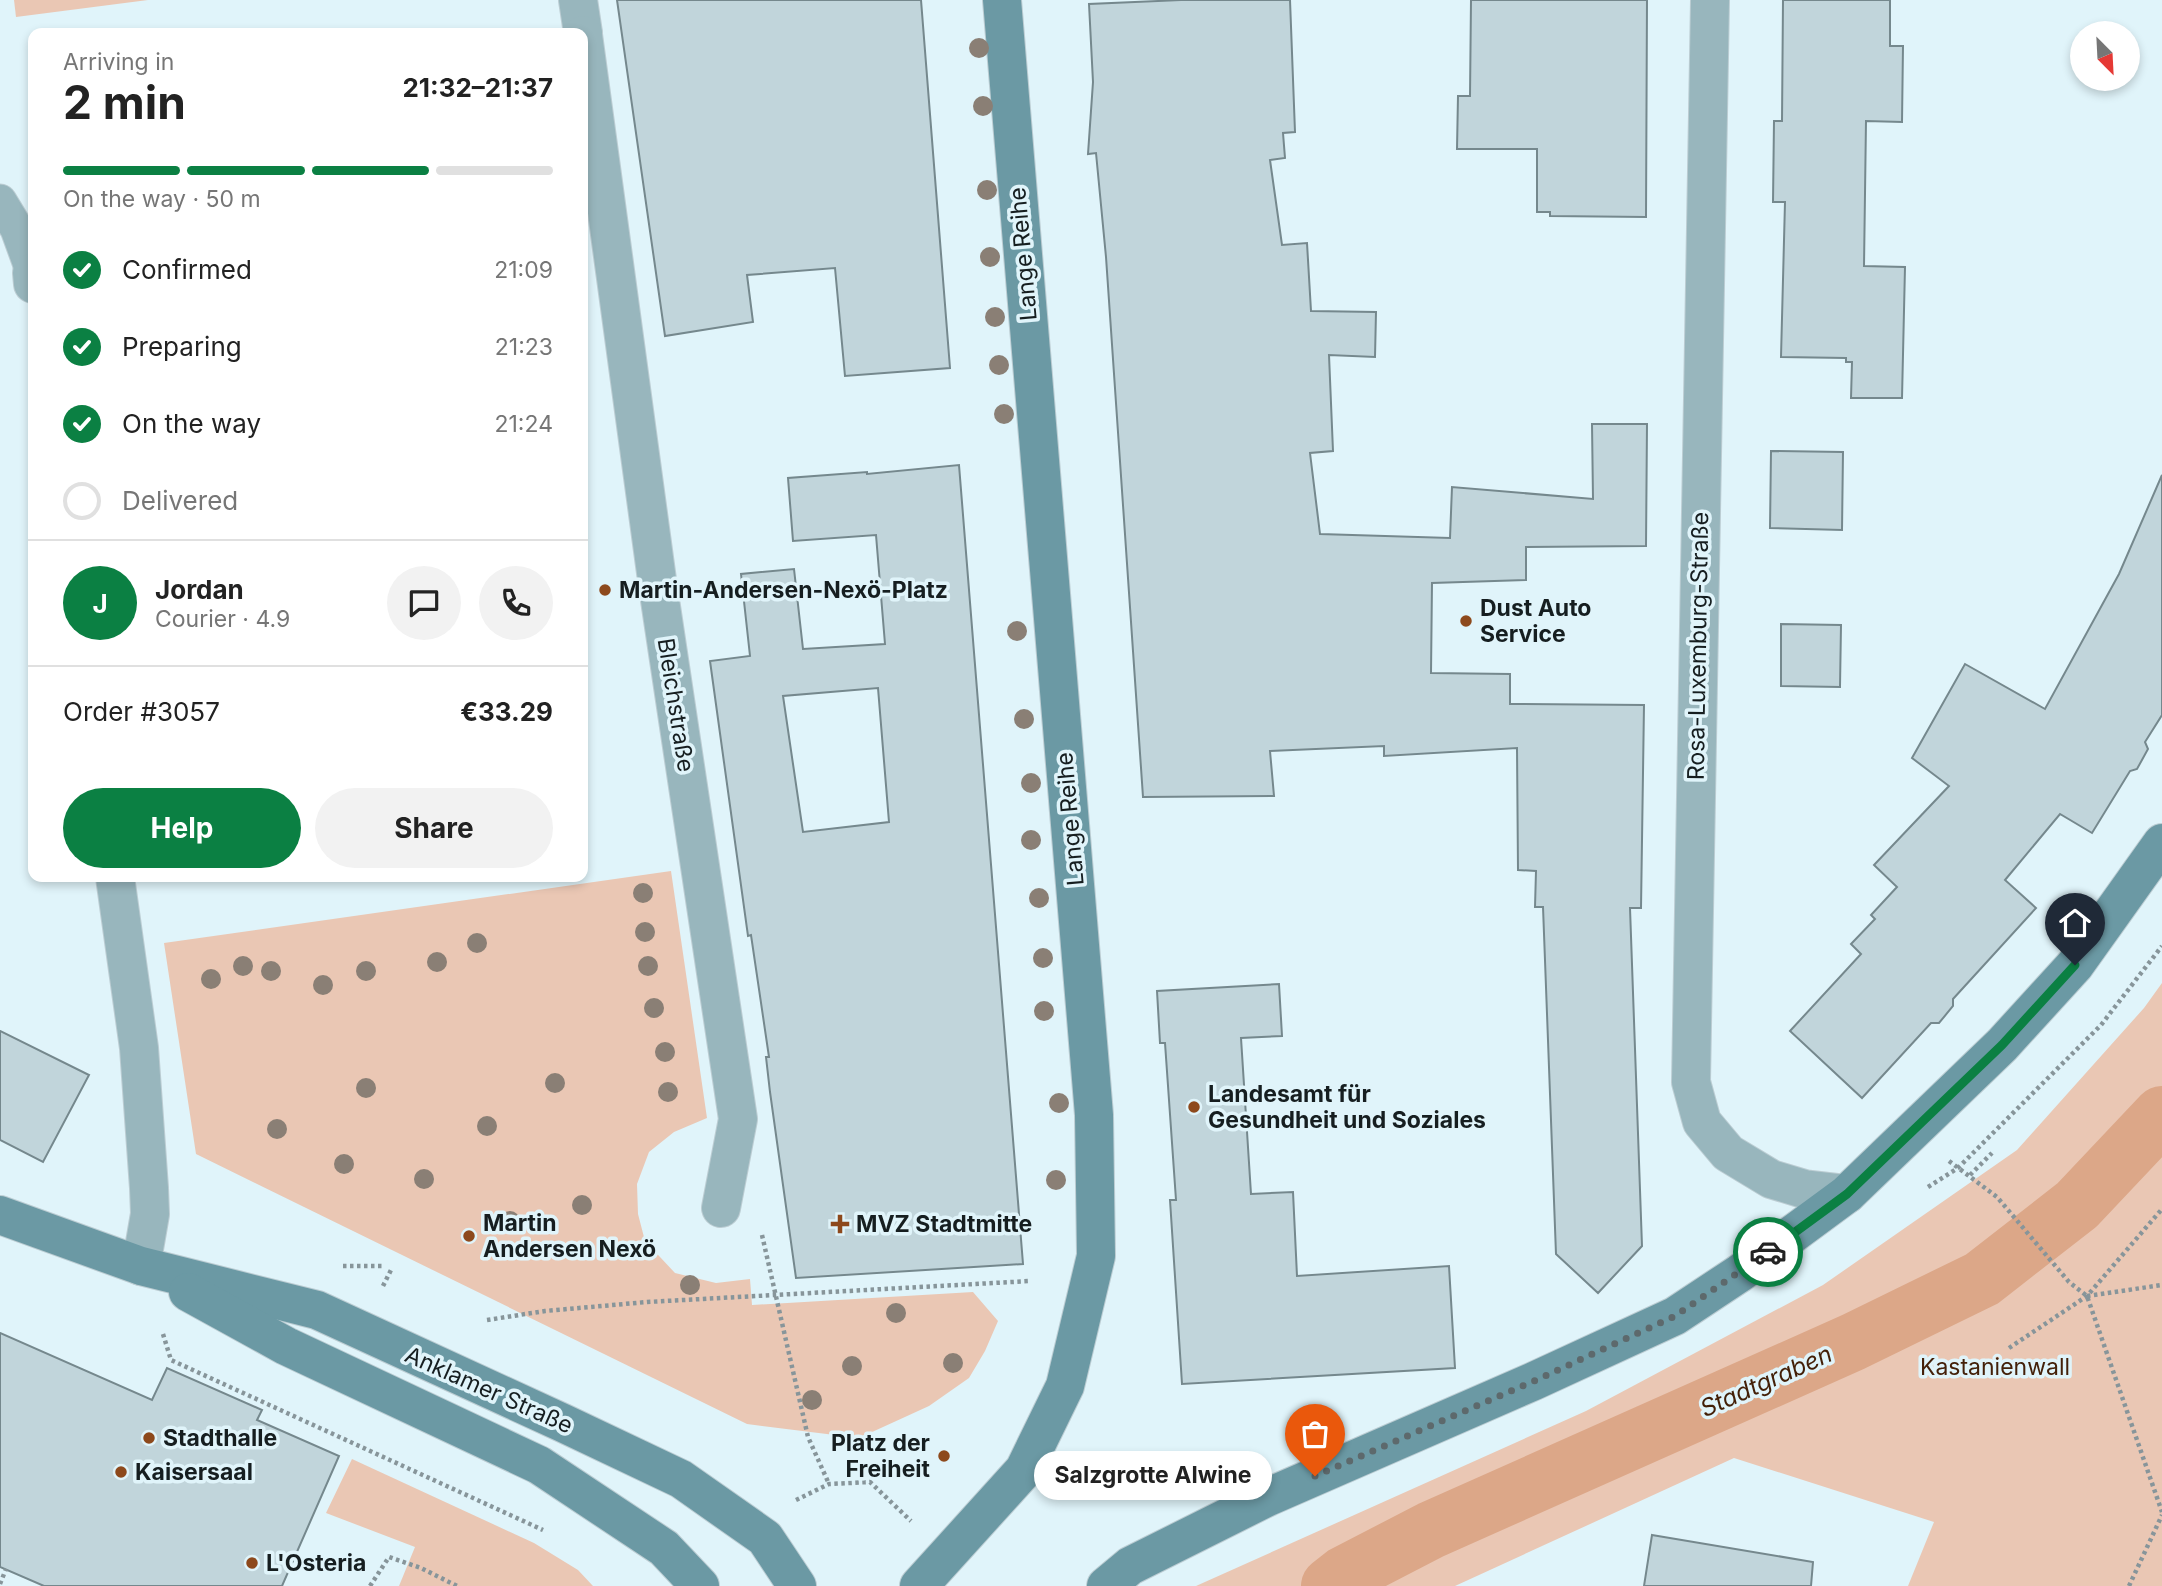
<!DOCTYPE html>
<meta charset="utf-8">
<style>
body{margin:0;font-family:Inter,sans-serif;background:#f2f2f2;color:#222;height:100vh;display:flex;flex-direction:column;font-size:26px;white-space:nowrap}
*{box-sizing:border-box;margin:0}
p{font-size:23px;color:#767676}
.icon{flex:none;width:38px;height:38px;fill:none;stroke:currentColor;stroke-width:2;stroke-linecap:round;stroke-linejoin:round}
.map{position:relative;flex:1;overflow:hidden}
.sheet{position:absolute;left:28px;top:28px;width:560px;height:854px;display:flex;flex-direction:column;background:#fff;border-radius:14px;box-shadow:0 4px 10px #0003}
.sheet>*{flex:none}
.needle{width:46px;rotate:156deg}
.tools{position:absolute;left:2070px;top:21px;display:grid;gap:14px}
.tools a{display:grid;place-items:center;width:70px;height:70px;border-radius:50%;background:#fff;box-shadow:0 4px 10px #0003;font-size:35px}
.pin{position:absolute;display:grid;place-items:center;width:60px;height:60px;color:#fff;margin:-72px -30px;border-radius:50% 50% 50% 0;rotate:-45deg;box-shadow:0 0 7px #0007}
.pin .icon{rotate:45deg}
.courier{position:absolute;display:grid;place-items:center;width:70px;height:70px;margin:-35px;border:5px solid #0b8043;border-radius:50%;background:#fff;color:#222;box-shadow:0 2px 9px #0007}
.bubble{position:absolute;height:49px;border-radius:24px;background:#fff;box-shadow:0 4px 10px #0003;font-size:23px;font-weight:700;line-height:49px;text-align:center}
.headline em{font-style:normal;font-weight:700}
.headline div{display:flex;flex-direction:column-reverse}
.headline{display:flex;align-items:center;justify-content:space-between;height:119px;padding:0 35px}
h1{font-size:46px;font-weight:700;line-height:52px}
.bar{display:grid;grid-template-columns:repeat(4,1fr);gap:10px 7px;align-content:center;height:84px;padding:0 35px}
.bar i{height:9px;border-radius:5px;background:#e0e0e0}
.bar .on{background:#0b8043}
.bar p{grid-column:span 4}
.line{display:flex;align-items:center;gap:18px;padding:0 35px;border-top:2px solid #e0e0e0}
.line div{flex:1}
.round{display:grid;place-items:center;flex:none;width:74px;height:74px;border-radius:37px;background:#f2f2f2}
ol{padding:0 35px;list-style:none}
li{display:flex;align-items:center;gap:21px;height:77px}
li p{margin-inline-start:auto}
li .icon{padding:7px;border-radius:50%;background:#0b8043;color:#fff;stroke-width:4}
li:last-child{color:#767676}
li i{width:38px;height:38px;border:4px solid #e0e0e0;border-radius:50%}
.action{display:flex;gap:14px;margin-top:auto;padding:14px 35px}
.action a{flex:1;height:80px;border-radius:42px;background:#0b8043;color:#fff;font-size:28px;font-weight:700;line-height:80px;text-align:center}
.action a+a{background:#f2f2f2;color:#222}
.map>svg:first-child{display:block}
.green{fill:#eac7b4}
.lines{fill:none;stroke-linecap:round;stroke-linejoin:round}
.canal{stroke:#dca788;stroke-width:58}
.building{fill:#c1d5db;stroke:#75888d;stroke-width:2;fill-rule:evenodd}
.lane-casing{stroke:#bccdd3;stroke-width:35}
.street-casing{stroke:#bccdd3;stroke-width:40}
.secondary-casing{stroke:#bccdd3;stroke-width:40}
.path{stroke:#87959a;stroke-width:4.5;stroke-dasharray:3.5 3.5;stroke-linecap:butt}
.lane{stroke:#98b6bd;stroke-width:33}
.street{stroke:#98b6bd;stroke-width:38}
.secondary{stroke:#6b99a4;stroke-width:38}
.tree{fill:#8a7f75}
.done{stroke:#5d696c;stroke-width:7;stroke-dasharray:0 12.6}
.route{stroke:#0b8043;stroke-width:9}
.poi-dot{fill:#8d491c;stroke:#e0f4fa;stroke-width:2.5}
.labels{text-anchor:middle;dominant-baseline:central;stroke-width:7;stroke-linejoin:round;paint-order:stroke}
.street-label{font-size:23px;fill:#161e20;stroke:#e0f4fa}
.poi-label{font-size:23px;font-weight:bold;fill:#161e20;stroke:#e0f4fa;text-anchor:start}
.park-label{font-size:23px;fill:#432009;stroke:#e0f4fa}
.water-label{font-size:24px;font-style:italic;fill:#421f07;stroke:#e0f4fa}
</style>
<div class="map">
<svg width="2162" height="1586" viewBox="0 0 2162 1586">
<rect width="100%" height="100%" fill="#e0f4fa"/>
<g class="green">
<path d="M14 0H148L16 17Z"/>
<path d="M671 871 707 1118 674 1132 649 1152 637 1184 638 1214 645 1241 675 1273 716 1283 750 1279 752 1305 973 1292 998 1321 985 1351 969 1378 929 1406 859 1438 747 1424 196 1154 164 943Z"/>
<path d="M2162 983V1586H1908L1934 1522 1734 1458 1455 1586H1196L1586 1411 1823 1285 2017 1150 2144 1008Z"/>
<path d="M352 1459 534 1543 578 1570 593 1586H399L415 1547 326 1513Z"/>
</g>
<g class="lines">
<path class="canal" d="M1330 1586 1344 1575 1431 1530 1853 1342 1982 1279 2077 1205 2162 1115"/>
</g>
<g class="building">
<path d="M617 0H921L950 368 845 376 835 268 747 275 753 322 665 336Z"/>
<path d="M1181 0H1290L1295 132 1283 133 1285 158 1270 160 1282 245 1307 243 1311 311 1376 312 1375 357 1329 355 1333 451 1310 453 1320 534 1450 538 1452 487 1593 499 1592 424H1647L1646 546 1526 547V580L1432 583 1431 673 1510 674V704L1644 705 1641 908H1630L1642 1246 1598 1293 1556 1254 1543 907H1535L1536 871 1518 870 1517 748 1384 756V746L1270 751 1274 796 1143 797 1106 257 1096 153 1088 154 1093 82 1089 4Z"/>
<path d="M1471 0H1647L1646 217 1550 216V212H1537V149H1457L1458 96H1470Z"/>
<path d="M1783 0H1890V46H1903L1902 122 1866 121 1864 266 1905 267 1902 398H1851L1852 362H1846V358L1781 357 1785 202H1773L1774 121H1782Z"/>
<path d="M1771 451 1843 452 1842 530 1770 528Z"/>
<path d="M959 465 1023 1264 796 1278 770 1092 766 1057H769L751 935 748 936 710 661 750 656 741 574 794 569 803 649 885 644 876 535 793 541 788 478 867 472V474ZM878 688 889 822 803 832 783 696Z"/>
<path d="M2162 475V715L2145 742 2148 749 2137 769 2130 771 2092 833 2060 814 2005 880 2036 908 1953 999V1006L1939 1023H1931L1862 1098 1790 1031 1861 954 1851 944 1875 919 1871 915 1897 887 1874 865 1949 786 1912 758 1965 664 2045 709 2119 574Z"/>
<path d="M1781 624 1841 625 1840 687 1781 686Z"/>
<path d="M1279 984 1282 1036 1241 1038 1251 1194 1293 1192 1297 1276 1449 1266 1455 1368 1182 1384 1170 1200H1176L1165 1043H1160L1157 991Z"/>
<path d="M0 1031 89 1075 43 1162 0 1140Z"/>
<path d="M0 1333 152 1400 167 1368 262 1410 257 1420 339 1456 282 1586H44L0 1567Z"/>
<path d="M1652 1535 1813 1562 1811 1586H1644Z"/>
</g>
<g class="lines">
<defs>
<path id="lane" d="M0 201 17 229 33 273"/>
<g id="street">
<path d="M578 0 583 33"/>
<path d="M1710 0 1691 1082 1702 1122 1728 1153 1771 1179 1804 1189 1847 1194"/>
<path d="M583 35 657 580 738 1119 721 1208"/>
<path d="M32 273 33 284"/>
<path d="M115 877 139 1048 149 1188 150 1214 141 1266"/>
</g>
<g id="secondary">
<path d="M0 1215 141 1266 317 1310 563 1423 681 1479 765 1538 797 1586"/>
<path d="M188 1292 286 1346 539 1465 664 1548 700 1586"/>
<path d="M919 1586 1024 1470 1065 1386 1096 1256 1094 1115 1002 0"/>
<path d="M1106 1586 1130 1566 1268 1497 1534 1381 1675 1316 1740 1273 1847 1194 2002 1045 2075 965 2162 843"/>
</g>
</defs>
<use href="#lane" class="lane-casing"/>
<use href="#street" class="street-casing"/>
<use href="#secondary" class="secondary-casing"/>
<g class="path">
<path d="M1949 1161 1997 1197 2069 1282 2087 1296 2162 1512"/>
<path d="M1970 1175 1992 1153"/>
<path d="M1928 1187 1958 1168 2101 1025 2162 946"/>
<path d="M762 1235 808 1437 829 1484"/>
<path d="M343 1266H385"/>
<path d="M383 1286 391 1270"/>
<path d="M2087 1296 2162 1285"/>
<path d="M487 1320 545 1311 647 1302 1030 1281"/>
<path d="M163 1334 171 1360 543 1530"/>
<path d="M2009 1348 2087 1296 2162 1209"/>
<path d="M796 1500 829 1484 870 1482 911 1521"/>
<path d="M0 1584 6 1569"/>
<path d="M370 1586 389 1557 421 1568 457 1586"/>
<path d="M2129 1586 2162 1515"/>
</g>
<use href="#lane" class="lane"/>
<use href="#street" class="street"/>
<use href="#secondary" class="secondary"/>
</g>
<g class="tree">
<circle cx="979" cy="48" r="10"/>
<circle cx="983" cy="106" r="10"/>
<circle cx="987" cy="190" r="10"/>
<circle cx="990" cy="257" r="10"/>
<circle cx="995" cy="317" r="10"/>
<circle cx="999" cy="365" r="10"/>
<circle cx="1004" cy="414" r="10"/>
<circle cx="1017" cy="631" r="10"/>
<circle cx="1024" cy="719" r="10"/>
<circle cx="1031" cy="783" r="10"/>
<circle cx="1031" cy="840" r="10"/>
<circle cx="643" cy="893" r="10"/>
<circle cx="1039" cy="898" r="10"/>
<circle cx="645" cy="932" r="10"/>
<circle cx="477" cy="943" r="10"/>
<circle cx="1043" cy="958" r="10"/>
<circle cx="437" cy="962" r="10"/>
<circle cx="243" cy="966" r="10"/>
<circle cx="648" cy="966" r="10"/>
<circle cx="271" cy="971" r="10"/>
<circle cx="366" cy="971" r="10"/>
<circle cx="211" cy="979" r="10"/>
<circle cx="323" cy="985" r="10"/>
<circle cx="654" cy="1008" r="10"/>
<circle cx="1044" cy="1011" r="10"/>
<circle cx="665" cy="1052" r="10"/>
<circle cx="555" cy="1083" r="10"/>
<circle cx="366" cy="1088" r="10"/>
<circle cx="668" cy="1092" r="10"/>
<circle cx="1059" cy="1103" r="10"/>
<circle cx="487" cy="1126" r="10"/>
<circle cx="277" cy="1129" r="10"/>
<circle cx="344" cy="1164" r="10"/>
<circle cx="424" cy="1179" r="10"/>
<circle cx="1056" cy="1180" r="10"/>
<circle cx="582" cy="1205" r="10"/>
<circle cx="510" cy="1221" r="10"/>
<circle cx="690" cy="1285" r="10"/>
<circle cx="896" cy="1313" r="10"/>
<circle cx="953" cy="1363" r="10"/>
<circle cx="852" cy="1366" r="10"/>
<circle cx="812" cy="1400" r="10"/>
</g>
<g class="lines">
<path class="done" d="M1315 1476 1534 1381 1675 1316 1768 1252"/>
<path class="route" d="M1768 1252 1847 1194 2002 1045 2075 965"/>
</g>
<g class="poi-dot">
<circle cx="605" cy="590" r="7"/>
<circle cx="1466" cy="621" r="7"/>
<circle cx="1194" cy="1107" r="7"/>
<path d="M836.5 1213.5h7v7h7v7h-7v7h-7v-7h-7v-7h7z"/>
<circle cx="469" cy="1236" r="7"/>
<circle cx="149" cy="1438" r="7"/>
<circle cx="944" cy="1456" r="7"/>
<circle cx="121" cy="1472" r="7"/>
<circle cx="252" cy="1563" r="7"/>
</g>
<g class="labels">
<g class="street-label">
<text transform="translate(1023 254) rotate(-95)">Lange Reihe</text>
<text transform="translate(1698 646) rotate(-89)">Rosa-Luxemburg-Straße</text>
<text transform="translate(676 705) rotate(81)">Bleichstraße</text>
<text transform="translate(1070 819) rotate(-95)">Lange Reihe</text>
<text transform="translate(489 1390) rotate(24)">Anklamer Straße</text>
</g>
<g class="poi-label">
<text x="619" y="590">Martin-Andersen-Nexö-Platz</text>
<text x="1480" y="608">Dust Auto<tspan x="1480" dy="26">Service</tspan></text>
<text x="1208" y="1094">Landesamt für<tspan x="1208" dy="26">Gesundheit und Soziales</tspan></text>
<text x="483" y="1223">Martin<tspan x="483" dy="26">Andersen Nexö</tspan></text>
<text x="856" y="1224">MVZ Stadtmitte</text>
<text x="163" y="1438">Stadthalle</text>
<text x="930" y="1443" text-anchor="end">Platz der<tspan x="930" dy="26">Freiheit</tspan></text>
<text x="135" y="1472">Kaisersaal</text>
<text x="266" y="1563">L'Osteria</text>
</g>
<g class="park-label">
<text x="1995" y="1367">Kastanienwall</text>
</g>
<g class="water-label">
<text transform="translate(1766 1381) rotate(-24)">Stadtgraben</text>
</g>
</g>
</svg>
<div class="tools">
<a><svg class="needle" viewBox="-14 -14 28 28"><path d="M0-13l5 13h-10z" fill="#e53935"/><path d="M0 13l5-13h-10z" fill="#767676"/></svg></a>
</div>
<div class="pin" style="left:1315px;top:1476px;background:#ea580c"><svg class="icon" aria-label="bag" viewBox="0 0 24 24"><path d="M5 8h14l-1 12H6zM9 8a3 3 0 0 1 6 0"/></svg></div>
<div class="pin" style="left:2075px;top:965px;background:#1f2937"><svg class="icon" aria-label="home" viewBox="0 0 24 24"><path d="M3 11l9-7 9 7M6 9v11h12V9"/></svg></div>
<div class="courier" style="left:1768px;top:1252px"><svg class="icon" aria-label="car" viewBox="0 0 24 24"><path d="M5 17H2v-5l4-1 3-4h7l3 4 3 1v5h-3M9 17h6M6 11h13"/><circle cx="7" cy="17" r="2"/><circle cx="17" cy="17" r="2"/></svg></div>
<div class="bubble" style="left:1034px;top:1451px;width:238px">Salzgrotte Alwine</div>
<section class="sheet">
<div class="headline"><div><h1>2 min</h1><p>Arriving in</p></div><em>21:32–21:37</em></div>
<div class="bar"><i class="on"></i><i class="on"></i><i class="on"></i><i></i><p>On the way · 50 m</p></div>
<ol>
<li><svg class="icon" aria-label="check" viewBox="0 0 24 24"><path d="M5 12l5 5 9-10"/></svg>Confirmed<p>21:09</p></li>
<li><svg class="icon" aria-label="check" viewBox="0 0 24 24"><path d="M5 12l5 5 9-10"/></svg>Preparing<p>21:23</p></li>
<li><svg class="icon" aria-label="check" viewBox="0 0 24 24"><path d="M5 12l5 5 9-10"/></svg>On the way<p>21:24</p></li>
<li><i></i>Delivered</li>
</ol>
<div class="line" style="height:126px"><b class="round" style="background:#0b8043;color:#fff">J</b><div><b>Jordan</b><p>Courier · 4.9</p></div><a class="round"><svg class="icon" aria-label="chat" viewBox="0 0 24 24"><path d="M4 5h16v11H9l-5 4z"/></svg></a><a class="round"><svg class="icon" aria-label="phone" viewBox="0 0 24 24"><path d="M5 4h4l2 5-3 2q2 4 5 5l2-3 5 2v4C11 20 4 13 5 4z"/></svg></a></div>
<div class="line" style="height:91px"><div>Order #3057</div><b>€33.29</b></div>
<div class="action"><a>Help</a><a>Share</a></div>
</section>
</div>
